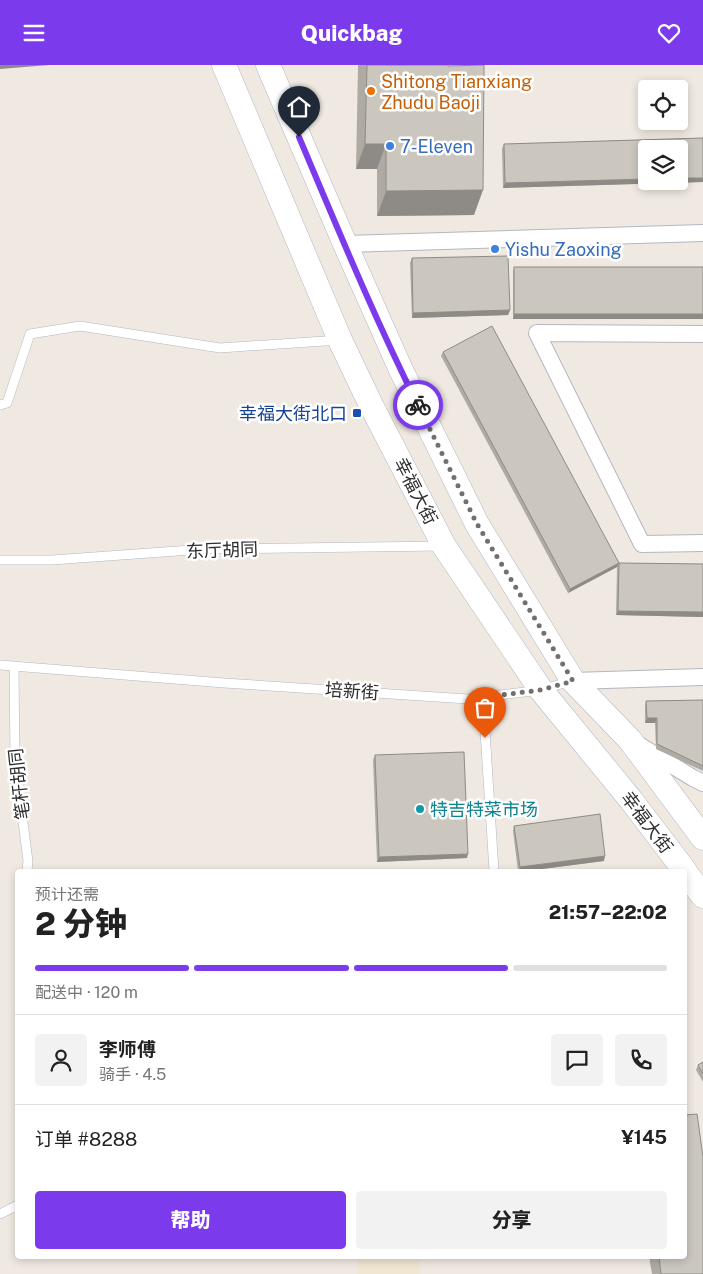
<!DOCTYPE html>
<html lang="zh">
<meta charset="utf-8">
<style>
body{margin:0;font-family:"Public Sans","Noto Sans SC",sans-serif;background:#f2f2f2;color:#222;height:100vh;display:flex;flex-direction:column;font-size:19px;white-space:nowrap}
*{box-sizing:border-box;margin:0}
p{font-size:16px;color:#767676}
.icon{flex:none;width:28px;height:28px;fill:none;stroke:currentColor;stroke-width:2;stroke-linecap:round;stroke-linejoin:round}
.map{position:relative;flex:1;overflow:hidden}
.side{position:absolute;left:15px;top:804px;width:672px;height:390px;display:flex;flex-direction:column;background:#fff;border-radius:5px;box-shadow:0 2px 8px #0003}
.side>*{flex:none}
.controls{position:absolute;left:638px;top:15px;display:grid;gap:10px}
.controls a{display:grid;place-items:center;width:50px;height:50px;border-radius:5px;background:#fff;box-shadow:0 2px 8px #0003;font-size:25px}
.pin{position:absolute;display:grid;place-items:center;width:42px;height:42px;color:#fff;margin:-51px -21px;border-radius:50% 50% 50% 0;rotate:-45deg;box-shadow:0 0 5px #0007}
.pin .icon{rotate:45deg}
.courier{position:absolute;display:grid;place-items:center;width:50px;height:50px;margin:-25px;border:4px solid #7c3aed;border-radius:50%;background:#fff;color:#222;box-shadow:0 1px 6px #0007}
.headline em{font-style:normal;font-weight:800}
.headline div{display:flex;flex-direction:column-reverse}
.headline{display:flex;align-items:center;justify-content:space-between;height:85px;padding:0 20px}
h1{font-size:32px;font-weight:800;line-height:38px}
.bar{display:grid;grid-template-columns:repeat(4,1fr);gap:8px 5px;align-content:center;height:60px;padding:0 20px}
.bar i{height:6px;border-radius:4px;background:#e0e0e0}
.bar .selected{background:#7c3aed}
.bar p{grid-column:span 4}
.line{display:flex;align-items:center;gap:12px;padding:0 20px;border-top:1px solid #e0e0e0}
.line div{flex:1}
.round{display:grid;place-items:center;flex:none;width:52px;height:52px;border-radius:5px;background:#f2f2f2}
.action{display:flex;gap:10px;margin-top:auto;padding:10px 20px}
.action a{flex:1;height:58px;border-radius:5px;background:#7c3aed;color:#fff;font-size:20px;font-weight:800;line-height:58px;text-align:center}
.action a+a{background:#f2f2f2;color:#222}
header{display:flex;justify-content:space-between;align-items:center;height:65px;padding:0 20px;background:#7c3aed;color:#fff;font-size:22px;font-weight:800}
.map>svg:first-child{display:block}
.education{fill:#f0e6d1}
.lines{fill:none;stroke-linecap:round;stroke-linejoin:round}
.lane-casing{stroke:#b4b7c1;stroke-width:10}
.street-casing{stroke:#b4b7c1;stroke-width:18}
.secondary-casing{stroke:#b4b7c1;stroke-width:25}
.lane{stroke:#fff;stroke-width:9}
.street{stroke:#fff;stroke-width:16}
.secondary{stroke:#fff;stroke-width:24}
.wall{fill:#afaba4}
.shaded-wall{fill:#8e8b86}
.building{fill:#cbc7bf;stroke:#8e8b86}
.done{stroke:#726f6d;stroke-width:5;stroke-dasharray:0 9}
.route{stroke:#7c3aed;stroke-width:6}
.food-dot{fill:#e8710a;stroke:#fff;stroke-width:2}
.shop-dot{fill:#3f7fe0;stroke:#fff;stroke-width:2}
.transit-dot{fill:#1a4fb4;stroke:#fff;stroke-width:2}
.culture-dot{fill:#0f9aa8;stroke:#fff;stroke-width:2}
.labels{text-anchor:middle;dominant-baseline:central;stroke-width:5;stroke-linejoin:round;paint-order:stroke}
.food-label{font-size:18px;fill:#c56008;stroke:#fff;text-anchor:start}
.shop-label{font-size:18px;fill:#366cbe;stroke:#fff;text-anchor:start}
.transit-label{font-size:18px;fill:#164399;stroke:#fff;text-anchor:end}
.street-label{font-size:18px;fill:#2e2e2e;stroke:#fff}
.culture-label{font-size:18px;fill:#0d838f;stroke:#fff;text-anchor:start}
</style>
<header><svg class="icon" aria-label="menu" viewBox="0 0 24 24"><path d="M4 6h16M4 12h16M4 18h16"/></svg>Quickbag<svg class="icon" aria-label="heart" viewBox="0 0 24 24"><path d="M12 20l-8-8c-3-5 5-10 8-4 3-6 11-1 8 4z"/></svg></header>
<div class="map">
<svg width="703" height="1209" viewBox="0 0 703 1209">
<rect width="100%" height="100%" fill="#efe9e1"/>
<path class="education" d="M357 1191H419L420 1209H358Z"/>
<g class="lines">
<defs>
<g id="lane">
<path d="M0 340 7 338 30 269 80 261 220 283 340 275"/>
<path d="M0 495H52L205 484 442 481"/>
<path d="M0 600 224 618 483 635 500 630 541 625 571 616"/>
<path d="M14 602 15 695 28 796 27 806"/>
<path d="M483 635 494 806"/>
<path d="M0 1149 18 1140"/>
</g>
<g id="street">
<path d="M345 179 703 168"/>
<path d="M703 269 537 268 642 479 703 478"/>
<path d="M573 616 703 612"/>
<path d="M639 680 693 713 703 718"/>
</g>
<g id="secondary">
<path d="M224 0 340 275 371 340 444 481 541 625 631 735 685 806"/>
<path d="M268 0 345 179 401 305 477 459 573 616 630 675 703 773"/>
<path d="M685 807 703 831"/>
</g>
</defs>
<use href="#lane" class="lane-casing"/>
<use href="#street" class="street-casing"/>
<use href="#secondary" class="secondary-casing"/>
<use href="#lane" class="lane"/>
<use href="#street" class="street"/>
<use href="#secondary" class="secondary"/>
</g>
<g class="wall">
<path d="M358 0H448L474 150 377 151V104H356Z"/>
<path d="M703 73V117L503 123 502 84 504 79Z"/>
<path d="M412 193 510 245 508 250 412 253 410 198Z"/>
<path d="M514 202 703 254H513V207Z"/>
<path d="M443 287 619 498 617 502 568 528 441 291Z"/>
<path d="M619 498 703 499V552L616 550 617 502Z"/>
<path d="M703 635V706L656 684 655 658H645V641L646 636Z"/>
<path d="M375 690 467 793 377 797 373 695Z"/>
<path d="M514 761 604 796 526 806H518L513 766Z"/>
<path d="M703 997V1017L696 1005 698 1000Z"/>
<path d="M649 1191H685L703 1209H652Z"/>
</g>
<g class="shaded-wall">
<path d="M0 0H49L0 4Z"/>
<path d="M365 79H386L377 104H356Z"/>
<path d="M679 113H703V117L503 123 505 118 646 114V116H679Z"/>
<path d="M483 125 474 150 377 151 386 126Z"/>
<path d="M510 245 508 250 412 253 413 248Z"/>
<path d="M514 249H703V254H513Z"/>
<path d="M619 498 617 502 568 528 570 524Z"/>
<path d="M618 546 703 547V552L616 550Z"/>
<path d="M647 653H657L655 658H645Z"/>
<path d="M468 789 467 793 377 797 379 792Z"/>
<path d="M605 791 604 796 526 806H519L520 802Z"/>
</g>
<g class="building">
<path d="M367 0H448V1L484 0 483 125 386 126V79H365Z"/>
<path d="M703 73V113H679V84H646V114L505 118 504 79Z"/>
<path d="M508 191 510 245 413 248 412 193Z"/>
<rect x="514" y="202" width="189" height="47"/>
<path d="M492 261 619 498 570 524 443 287Z"/>
<path d="M619 498 703 499V547L618 546Z"/>
<path d="M703 635V701L657 679V653H647L646 636Z"/>
<path d="M464 687 468 789 379 792 375 690Z"/>
<path d="M600 749 605 791 520 802 514 761Z"/>
<path d="M703 997V1009L698 1000Z"/>
<path d="M697 1049 703 1092V1209H661L659 1191H685V1050Z"/>
</g>
<g class="lines">
<path class="done" d="M418 340 477 459 573 616 541 625 500 630 482 635 485 673"/>
<path class="route" d="M299 72C337 162 374 252 418 340"/>
</g>
<circle class="food-dot" cx="371" cy="26" r="5"/>
<g class="shop-dot">
<circle cx="390" cy="81" r="5"/>
<circle cx="495" cy="184" r="5"/>
</g>
<rect class="transit-dot" x="352" y="343" width="10" height="10" rx="2.5"/>
<circle class="culture-dot" cx="420" cy="744" r="5"/>
<g class="labels">
<g class="food-label">
<text x="381" y="16">Shitong Tianxiang<tspan x="381" dy="21">Zhudu Baoji</tspan></text>
</g>
<g class="shop-label">
<text x="400" y="81">7-Eleven</text>
<text x="505" y="184">Yishu Zaoxing</text>
</g>
<g class="transit-label">
<text x="347" y="348">幸福大街北口</text>
</g>
<g class="street-label">
<text transform="translate(416 426) rotate(63)">幸福大街</text>
<text transform="translate(222 485) rotate(-2)">东厅胡同</text>
<text transform="translate(352 626) rotate(4)">培新街</text>
<text transform="translate(19 719) rotate(-96)">笔杆胡同</text>
<text transform="translate(647 757) rotate(53)">幸福大街</text>
</g>
<g class="culture-label">
<text x="430" y="744">特吉特菜市场</text>
</g>
</g>
</svg>
<div class="controls">
<a><svg class="icon" aria-label="locate" viewBox="0 0 24 24"><circle cx="12" cy="12" r="6"/><path d="M12 2v4M12 18v4M2 12h4M18 12h4"/></svg></a>
<a><svg class="icon" aria-label="layers" viewBox="0 0 24 24"><path d="M12 4l9 5-9 5-9-5zM3 14l9 5 9-5"/></svg></a>
</div>
<div class="pin" style="left:485px;top:673px;background:#ea580c"><svg class="icon" aria-label="bag" viewBox="0 0 24 24"><path d="M5 8h14l-1 12H6zM9 8a3 3 0 0 1 6 0"/></svg></div>
<div class="pin" style="left:299px;top:72px;background:#1f2937"><svg class="icon" aria-label="home" viewBox="0 0 24 24"><path d="M3 11l9-7 9 7M6 9v11h12V9"/></svg></div>
<div class="courier" style="left:418px;top:340px"><svg class="icon" aria-label="bike" viewBox="0 0 24 24"><circle cx="6" cy="16" r="4"/><circle cx="18" cy="16" r="4"/><path d="M6 16l4-8h5l3 8M10 8l3 8H6M13 5h3"/></svg></div>
<section class="side">
<div class="headline"><div><h1>2 分钟</h1><p>预计还需</p></div><em>21:57–22:02</em></div>
<div class="bar"><i class="selected"></i><i class="selected"></i><i class="selected"></i><i></i><p>配送中 · 120 m</p></div>
<div class="line" style="height:90px"><a class="round"><svg class="icon" aria-label="person" viewBox="0 0 24 24"><circle cx="12" cy="8" r="4"/><path d="M4 21q1-7 8-7t8 7"/></svg></a><div><b>李师傅</b><p>骑手 · 4.5</p></div><a class="round"><svg class="icon" aria-label="chat" viewBox="0 0 24 24"><path d="M4 5h16v11H9l-5 4z"/></svg></a><a class="round"><svg class="icon" aria-label="phone" viewBox="0 0 24 24"><path d="M5 4h4l2 5-3 2q2 4 5 5l2-3 5 2v4C11 20 4 13 5 4z"/></svg></a></div>
<div class="line" style="height:65px"><div>订单 #8288</div><b>¥145</b></div>
<div class="action"><a>帮助</a><a>分享</a></div>
</section>
</div>
